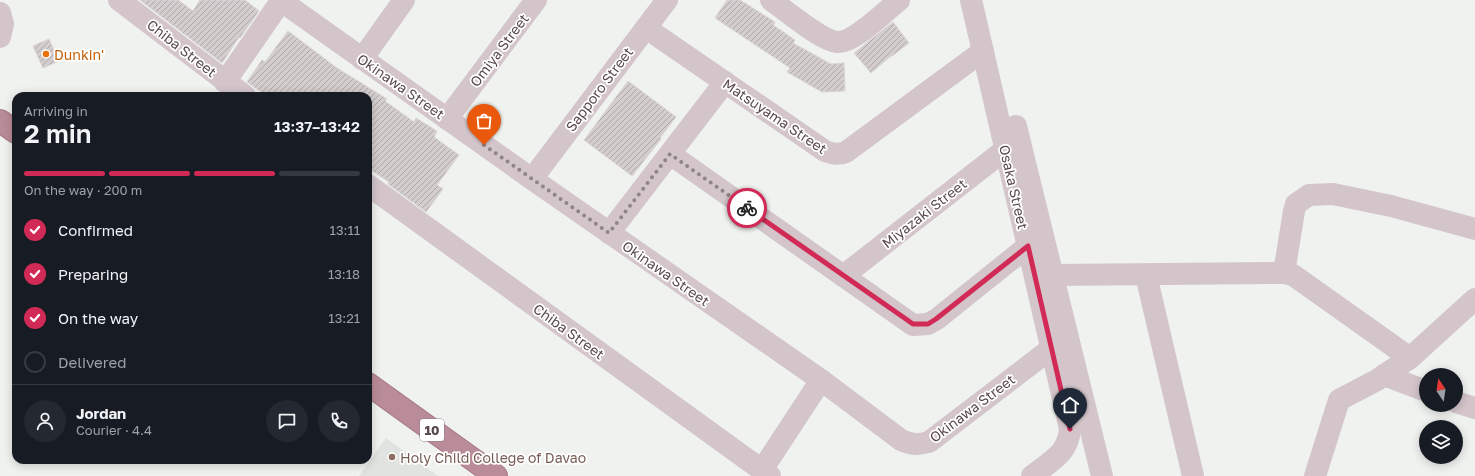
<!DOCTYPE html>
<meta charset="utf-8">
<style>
body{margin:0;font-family:"Golos Text",sans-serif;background:#242831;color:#f1f3f6;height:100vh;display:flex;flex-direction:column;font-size:15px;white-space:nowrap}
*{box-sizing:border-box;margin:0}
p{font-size:13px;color:#9ea1a6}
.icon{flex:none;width:22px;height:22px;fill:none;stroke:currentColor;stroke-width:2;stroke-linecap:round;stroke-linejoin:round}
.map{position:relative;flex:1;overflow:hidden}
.details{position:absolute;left:12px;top:92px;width:360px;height:372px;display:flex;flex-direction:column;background:#171b24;border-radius:12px;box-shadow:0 2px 10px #0003}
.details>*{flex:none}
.needle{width:26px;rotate:347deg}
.buttons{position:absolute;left:1419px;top:368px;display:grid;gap:8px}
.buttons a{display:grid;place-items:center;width:44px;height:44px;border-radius:50%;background:#171b24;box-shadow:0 2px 10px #0003;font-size:20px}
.pin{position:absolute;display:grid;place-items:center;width:34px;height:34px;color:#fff;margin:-41px -17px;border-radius:50% 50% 50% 0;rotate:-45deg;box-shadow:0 0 4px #0007}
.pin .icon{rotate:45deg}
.courier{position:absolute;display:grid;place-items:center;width:40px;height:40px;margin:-20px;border:3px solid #d12a57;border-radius:50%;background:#fff;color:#222;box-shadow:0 1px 5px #0007}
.summary em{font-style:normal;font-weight:600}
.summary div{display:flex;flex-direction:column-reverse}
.summary{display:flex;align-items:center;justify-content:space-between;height:68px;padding:0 12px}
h1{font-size:26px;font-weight:600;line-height:30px}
.bar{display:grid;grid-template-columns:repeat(4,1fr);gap:6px 4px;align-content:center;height:48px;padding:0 12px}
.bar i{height:5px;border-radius:3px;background:#363941}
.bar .selected{background:#d12a57}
.bar p{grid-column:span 4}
.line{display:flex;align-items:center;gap:10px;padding:0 12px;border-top:1px solid #363941}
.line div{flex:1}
.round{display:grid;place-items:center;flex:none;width:42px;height:42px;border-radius:21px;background:#242831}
ol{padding:0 12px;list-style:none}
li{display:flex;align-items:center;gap:12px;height:44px}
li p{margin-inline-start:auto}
li .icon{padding:4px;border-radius:50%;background:#d12a57;color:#fff;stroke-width:4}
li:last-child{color:#9ea1a6}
li i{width:22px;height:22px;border:2px solid #363941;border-radius:50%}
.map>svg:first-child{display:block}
.education{fill:#e1e3e1}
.building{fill:url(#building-hatch);stroke:#dad4d5}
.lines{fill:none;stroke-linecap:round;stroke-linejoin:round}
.highway-casing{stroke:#a57785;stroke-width:24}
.minor{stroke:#d3c5ca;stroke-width:22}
.highway{stroke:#ba8c9a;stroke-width:22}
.done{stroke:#8f8488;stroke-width:4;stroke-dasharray:0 7.2}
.route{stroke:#d12a57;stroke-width:5}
.food-dot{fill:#e8710a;stroke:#fff;stroke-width:1.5}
.education-dot{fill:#8d6e63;stroke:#fff;stroke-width:1.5}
.labels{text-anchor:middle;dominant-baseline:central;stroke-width:3.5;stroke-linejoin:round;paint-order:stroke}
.shield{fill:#fff;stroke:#8c8084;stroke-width:1}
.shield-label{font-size:13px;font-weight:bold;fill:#5b4950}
.street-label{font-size:14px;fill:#5b4950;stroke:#fff}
.food-label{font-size:14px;fill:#c56008;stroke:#fff;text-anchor:start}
.education-label{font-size:14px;fill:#785e54;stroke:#fff;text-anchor:start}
</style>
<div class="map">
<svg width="1475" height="476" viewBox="0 0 1475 476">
<defs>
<pattern id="building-hatch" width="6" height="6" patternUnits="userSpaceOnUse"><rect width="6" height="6" fill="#d4cdce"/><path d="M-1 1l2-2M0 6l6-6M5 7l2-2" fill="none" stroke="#afa8aa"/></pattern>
</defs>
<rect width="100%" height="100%" fill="#f0f2f0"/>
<path class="education" d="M386 438 438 476H359Z"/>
<g class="building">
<path d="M140 0H178L193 11 200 0H245L259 11 240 38 239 37 222 63Z"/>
<path d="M727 0H740L775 22 773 25 795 40 793 43 831 64 844 63 845 91 822 92 787 72 790 68 715 18Z"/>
<path d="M893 22 909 43 892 56H891L871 73 854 53Z"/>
<path d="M288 31 337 68 387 99 385 101 414 122 416 118 437 131 434 137 459 155 437 185 443 189 426 212 388 184 389 182 368 168V96H267L247 82 262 60 265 62Z"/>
<path d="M49 39 59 61 43 68 33 46Z"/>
<path d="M628 81 676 117 660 138 661 139 632 176 584 140Z"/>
</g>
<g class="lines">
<defs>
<g id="highway">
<path d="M0 121 16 132"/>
<path d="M368 384 496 476"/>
</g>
</defs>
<use href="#highway" class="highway-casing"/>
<g class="minor">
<path d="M119 0 245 96"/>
<path d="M280 0 532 179 821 380 901 440C912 445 918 445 929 442L1052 348"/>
<path d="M771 0C785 10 824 43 839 42 856 41 886 11 899 0"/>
<path d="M971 0 1070 429C1068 454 1051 461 1032 476"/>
<path d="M0 13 3 24 0 37"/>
<path d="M646 28 825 151C833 154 838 155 846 152L983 51"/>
<path d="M362 59 404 0"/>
<path d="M225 82 281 1"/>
<path d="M447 119 536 0"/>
<path d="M1016 126 1102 476"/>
<path d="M670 154 913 325 928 324 937 319 1028 246"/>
<path d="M532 179 667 0"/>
<path d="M368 185 770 476"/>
<path d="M609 233 725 82"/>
<path d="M1284 273 1294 211 1296 204 1309 195 1333 194 1391 206 1475 229"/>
<path d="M1052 275 1284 273 1293 275 1410 358"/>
<path d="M1146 275 1193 476"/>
<path d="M843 276 1006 149"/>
<path d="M1384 375 1426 391"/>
<path d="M1456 402 1475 408"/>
<path d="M762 470 821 380"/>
<path d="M1315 476 1339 400 1377 380 1410 358 1475 299"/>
</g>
<use href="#highway" class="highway"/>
</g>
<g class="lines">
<path class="done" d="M484 145 609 233 670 154 747 208"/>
<path class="route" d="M747 208 913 324H928L936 319 1028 246 1070 429"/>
</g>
<circle class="food-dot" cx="46" cy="54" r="4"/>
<circle class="education-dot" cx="392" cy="457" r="4"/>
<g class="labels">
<rect class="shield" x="420" y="419" width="24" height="22" rx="3"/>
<g class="shield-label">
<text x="432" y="430">10</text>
</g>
<g class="street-label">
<text transform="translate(182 48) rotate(38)">Chiba Street</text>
<text transform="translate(499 50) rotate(-53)">Omiya Street</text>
<text transform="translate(401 86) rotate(35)">Okinawa Street</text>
<text transform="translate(599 89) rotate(-53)">Sapporo Street</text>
<text transform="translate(775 116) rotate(34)">Matsuyama Street</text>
<text transform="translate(1014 187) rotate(77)">Osaka Street</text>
<text transform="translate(924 213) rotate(-38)">Miyazaki Street</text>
<text transform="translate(666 273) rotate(35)">Okinawa Street</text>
<text transform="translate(569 331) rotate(36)">Chiba Street</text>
<text transform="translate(972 408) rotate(-37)">Okinawa Street</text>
</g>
<g class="food-label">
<text x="54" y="54">Dunkin'</text>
</g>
<g class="education-label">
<text x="400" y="457">Holy Child College of Davao</text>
</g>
</g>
</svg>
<div class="buttons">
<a><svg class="needle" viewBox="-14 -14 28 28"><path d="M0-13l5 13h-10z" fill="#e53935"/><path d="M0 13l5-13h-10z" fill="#9ea1a6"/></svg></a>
<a><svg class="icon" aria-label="layers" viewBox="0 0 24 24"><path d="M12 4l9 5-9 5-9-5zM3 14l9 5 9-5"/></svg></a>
</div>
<div class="pin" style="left:484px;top:145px;background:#ea580c"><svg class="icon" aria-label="bag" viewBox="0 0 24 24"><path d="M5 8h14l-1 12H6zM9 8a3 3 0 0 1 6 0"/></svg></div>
<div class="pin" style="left:1070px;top:429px;background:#1f2937"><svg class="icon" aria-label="home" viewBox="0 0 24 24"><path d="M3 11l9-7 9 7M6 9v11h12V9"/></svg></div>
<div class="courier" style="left:747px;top:208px"><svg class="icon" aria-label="bike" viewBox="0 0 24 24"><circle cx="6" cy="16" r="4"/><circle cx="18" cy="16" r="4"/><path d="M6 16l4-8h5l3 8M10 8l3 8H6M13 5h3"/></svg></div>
<section class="details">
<div class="summary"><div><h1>2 min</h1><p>Arriving in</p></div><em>13:37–13:42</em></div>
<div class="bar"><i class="selected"></i><i class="selected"></i><i class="selected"></i><i></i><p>On the way · 200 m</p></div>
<ol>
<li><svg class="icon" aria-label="check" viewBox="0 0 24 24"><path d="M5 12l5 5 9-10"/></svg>Confirmed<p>13:11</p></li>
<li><svg class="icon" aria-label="check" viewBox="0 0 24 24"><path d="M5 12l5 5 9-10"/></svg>Preparing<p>13:18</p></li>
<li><svg class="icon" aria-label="check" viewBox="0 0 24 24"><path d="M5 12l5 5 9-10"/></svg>On the way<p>13:21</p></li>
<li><i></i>Delivered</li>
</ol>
<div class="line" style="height:72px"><a class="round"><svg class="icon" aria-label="person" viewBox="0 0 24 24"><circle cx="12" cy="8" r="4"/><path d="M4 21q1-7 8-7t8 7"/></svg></a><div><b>Jordan</b><p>Courier · 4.4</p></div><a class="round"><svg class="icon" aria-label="chat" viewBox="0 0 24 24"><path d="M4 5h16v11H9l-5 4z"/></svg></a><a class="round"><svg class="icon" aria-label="phone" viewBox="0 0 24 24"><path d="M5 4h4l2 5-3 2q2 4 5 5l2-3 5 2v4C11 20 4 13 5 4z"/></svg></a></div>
</section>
</div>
